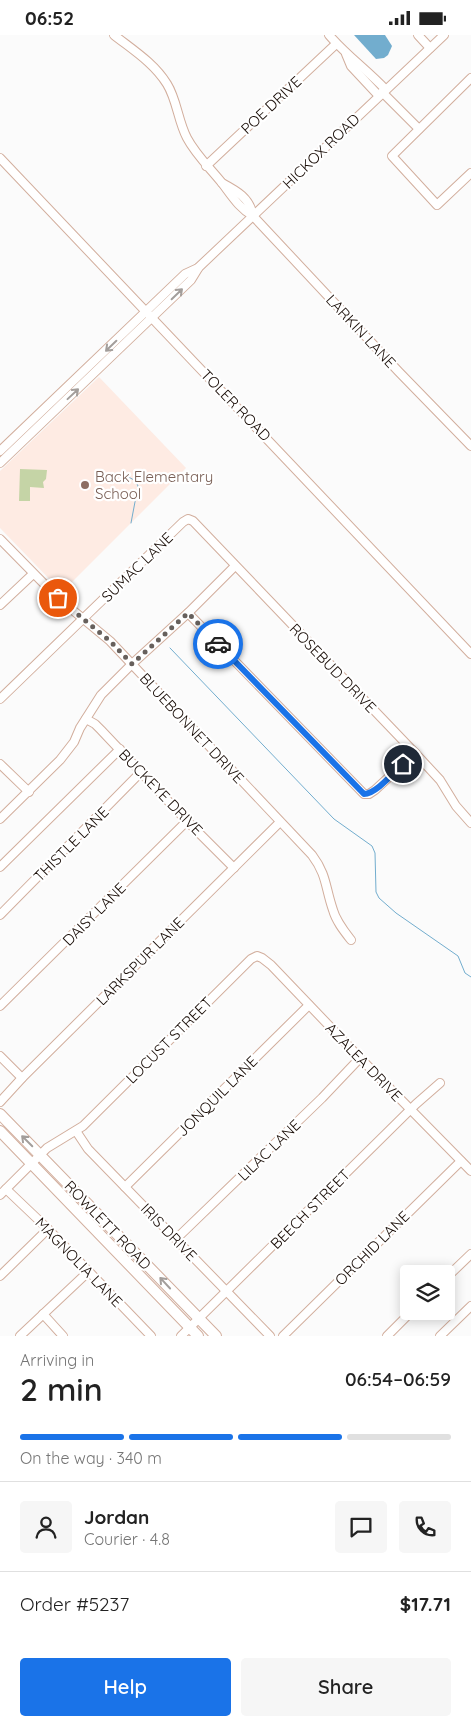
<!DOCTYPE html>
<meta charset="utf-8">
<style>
body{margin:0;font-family:Quicksand,sans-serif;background:#f6f6f6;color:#222;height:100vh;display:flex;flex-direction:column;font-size:19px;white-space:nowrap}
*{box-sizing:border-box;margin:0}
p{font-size:16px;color:#767676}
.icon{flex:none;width:28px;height:28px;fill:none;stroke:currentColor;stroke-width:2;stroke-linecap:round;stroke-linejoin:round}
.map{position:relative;height:1301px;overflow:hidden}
.panel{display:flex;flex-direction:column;background:#fff;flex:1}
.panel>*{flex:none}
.fabs{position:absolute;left:400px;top:1230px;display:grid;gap:10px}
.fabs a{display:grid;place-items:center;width:55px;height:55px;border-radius:5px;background:#fff;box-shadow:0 2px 12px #0003;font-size:25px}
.pin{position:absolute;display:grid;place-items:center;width:42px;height:42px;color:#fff;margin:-21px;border:2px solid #fff;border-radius:50%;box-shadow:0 1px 5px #0007}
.courier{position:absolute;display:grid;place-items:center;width:50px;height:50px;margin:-25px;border:4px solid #1a73e8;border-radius:50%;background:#fff;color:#222;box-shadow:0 1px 6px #0007}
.head em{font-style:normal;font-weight:600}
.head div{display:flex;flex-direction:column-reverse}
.head{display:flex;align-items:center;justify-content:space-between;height:85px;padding:0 20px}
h1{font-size:32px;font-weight:600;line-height:38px}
.bar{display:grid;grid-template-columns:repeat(4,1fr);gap:8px 5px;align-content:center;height:60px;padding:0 20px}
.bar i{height:6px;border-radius:4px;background:#e0e0e0}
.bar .current{background:#1a73e8}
.bar p{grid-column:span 4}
.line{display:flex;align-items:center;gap:12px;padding:0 20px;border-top:1px solid #e0e0e0}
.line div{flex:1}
.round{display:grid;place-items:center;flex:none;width:52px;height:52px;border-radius:5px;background:#f6f6f6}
.action{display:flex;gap:10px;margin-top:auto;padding:10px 20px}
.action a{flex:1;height:58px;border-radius:5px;background:#1a73e8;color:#fff;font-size:20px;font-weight:600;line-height:58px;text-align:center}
.action a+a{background:#f6f6f6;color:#222}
.status{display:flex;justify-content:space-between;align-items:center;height:35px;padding:0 25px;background:#fff;direction:ltr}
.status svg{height:14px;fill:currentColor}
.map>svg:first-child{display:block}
.built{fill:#feebe3}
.green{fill:#c5d4a6}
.water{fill:#72adce}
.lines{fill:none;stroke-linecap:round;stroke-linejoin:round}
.stream{stroke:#72adce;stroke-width:1}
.minor-casing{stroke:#d2ae9d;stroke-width:10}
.major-casing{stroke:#d2ae9d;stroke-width:12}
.minor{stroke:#fff;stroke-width:8}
.major{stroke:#fff;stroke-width:10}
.oneway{stroke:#a39e9b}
.done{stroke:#67605c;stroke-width:5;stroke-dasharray:0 9}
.route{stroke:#1a73e8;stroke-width:6}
.education-dot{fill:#8d6e63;stroke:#fff;stroke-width:2}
.labels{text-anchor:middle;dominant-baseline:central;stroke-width:4.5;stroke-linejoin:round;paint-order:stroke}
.street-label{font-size:15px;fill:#180c06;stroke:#fff}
.education-label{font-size:15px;fill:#785e54;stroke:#fff;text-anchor:start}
</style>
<div class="status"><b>06:52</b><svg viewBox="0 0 49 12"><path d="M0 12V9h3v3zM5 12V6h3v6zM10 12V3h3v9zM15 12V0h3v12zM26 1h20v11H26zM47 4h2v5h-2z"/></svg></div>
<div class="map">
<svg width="471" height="1301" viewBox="0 0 471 1301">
<rect width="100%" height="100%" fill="#fbfbfb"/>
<path class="built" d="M99 342 186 433 62 557 0 493V436Z"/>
<path class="green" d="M20 434 47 435 46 444 43 447 44 453 30 452V466H19Z"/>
<path class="water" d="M354 0H385L392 11 388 20 384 23 376 24Z"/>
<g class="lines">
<g class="stream">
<path d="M120 440C128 442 135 443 138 451L131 488"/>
<path d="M170 613 334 784 372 811 375 818 376 857 379 863 396 878 458 921 465 938 471 942"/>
</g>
<defs>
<g id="minor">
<path d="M114 0C133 15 154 28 167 49 177 65 178 86 187 103 196 120 210 133 222 148 232 161 239 173 253 181L399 337 471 411"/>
<path d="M329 0C346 20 367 35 385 54"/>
<path d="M418 0 430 13"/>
<path d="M346 19 351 31 379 61"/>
<path d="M471 43 392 121 437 170 471 138"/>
<path d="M382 57 419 94"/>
<path d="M0 123 471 619"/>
<path d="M206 131 336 9"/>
<path d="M222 148C237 156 250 163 253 181"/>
<path d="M0 416 185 239 198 233"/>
<path d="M0 428 191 245 199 232 444 0"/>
<path d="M0 504 58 563 110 606 312 820C327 840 325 852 333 875 336 886 344 896 351 905"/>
<path d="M0 570 33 539"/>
<path d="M188 578 364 759H369L375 755 415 718"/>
<path d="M0 664 183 487 188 484 193 486 415 718 440 745 456 771 471 788"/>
<path d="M86 684 95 689 101 695 187 786 234 833"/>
<path d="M0 729 29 757"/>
<path d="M0 784 60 725 74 707 80 693 101 660 132 629 188 578 235 531"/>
<path d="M0 832 120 714"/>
<path d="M0 880 141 737"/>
<path d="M0 971 187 786"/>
<path d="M0 1021 22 1043"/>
<path d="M0 1067 22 1043 280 787"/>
<path d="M76 1096 88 1114 270 1301"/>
<path d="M125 1152 309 970"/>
<path d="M6 1154 48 1194 151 1301"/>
<path d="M0 1160 47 1113 83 1091 251 924 257 921 262 923 271 930 360 1023 471 1136"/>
<path d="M176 1204 322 1063 360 1023"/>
<path d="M0 1241 48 1194"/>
<path d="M446 1243 471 1219"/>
<path d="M43 1279 63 1301"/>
<path d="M20 1301 89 1236"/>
<path d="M181 1301 416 1069 440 1048"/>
<path d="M283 1301 461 1126"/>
<path d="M387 1301 412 1276"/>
<path d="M440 1301 471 1271"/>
</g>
<g id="major">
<path d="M0 1079 216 1301"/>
<path d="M0 1096 198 1301"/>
</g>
</defs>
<use href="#minor" class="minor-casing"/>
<use href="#major" class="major-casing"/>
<use href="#minor" class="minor"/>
<use href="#major" class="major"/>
</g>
<defs><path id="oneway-shaft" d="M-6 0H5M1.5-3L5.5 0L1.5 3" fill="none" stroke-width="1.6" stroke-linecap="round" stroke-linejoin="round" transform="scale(1.25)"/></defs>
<g class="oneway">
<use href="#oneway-shaft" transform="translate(177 259) rotate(-44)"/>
<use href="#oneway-shaft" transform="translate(111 311) rotate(136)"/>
<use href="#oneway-shaft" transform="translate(73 359) rotate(-43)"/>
<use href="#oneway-shaft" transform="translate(27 1106) rotate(-135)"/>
<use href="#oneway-shaft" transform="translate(165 1248) rotate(-133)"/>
</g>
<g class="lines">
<path class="done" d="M58 563 110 606 132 629 188 578 218 609"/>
<path class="route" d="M218 609 364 759C376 759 394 737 403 729"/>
</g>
<circle class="education-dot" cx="85" cy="450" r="5"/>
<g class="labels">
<g class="street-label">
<text transform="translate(271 70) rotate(-43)">POE DRIVE</text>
<text transform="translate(321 116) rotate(-44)">HICKOX ROAD</text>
<text transform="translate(361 296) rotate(47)">LARKIN LANE</text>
<text transform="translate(236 370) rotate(46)">TOLER ROAD</text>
<text transform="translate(137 532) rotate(-44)">SUMAC LANE</text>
<text transform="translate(333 633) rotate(46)">ROSEBUD DRIVE</text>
<text transform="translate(192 693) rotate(47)">BLUEBONNET DRIVE</text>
<text transform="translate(161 757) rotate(46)">BUCKEYE DRIVE</text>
<text transform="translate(71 809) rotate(-45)">THISTLE LANE</text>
<text transform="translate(94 879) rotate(-45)">DAISY LANE</text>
<text transform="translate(140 926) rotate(-45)">LARKSPUR LANE</text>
<text transform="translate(169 1005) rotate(-45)">LOCUST STREET</text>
<text transform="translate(364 1027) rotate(46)">AZALEA DRIVE</text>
<text transform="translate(217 1061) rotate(-45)">JONQUIL LANE</text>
<text transform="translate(269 1115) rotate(-44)">LILAC LANE</text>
<text transform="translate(310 1174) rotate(-45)">BEECH STREET</text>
<text transform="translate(108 1190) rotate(46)">ROWLETT ROAD</text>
<text transform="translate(169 1197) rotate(46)">IRIS DRIVE</text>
<text transform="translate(372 1213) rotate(-45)">ORCHID LANE</text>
<text transform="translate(79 1227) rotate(46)">MAGNOLIA LANE</text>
</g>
<g class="education-label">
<text x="95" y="441">Back Elementary<tspan x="95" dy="17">School</tspan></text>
</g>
</g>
</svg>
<div class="fabs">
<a><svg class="icon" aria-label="layers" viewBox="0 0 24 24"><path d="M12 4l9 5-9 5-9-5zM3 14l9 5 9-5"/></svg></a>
</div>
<div class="pin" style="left:58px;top:563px;background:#ea580c"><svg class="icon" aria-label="bag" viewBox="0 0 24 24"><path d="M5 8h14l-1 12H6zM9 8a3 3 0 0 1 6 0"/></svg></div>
<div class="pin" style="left:403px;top:729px;background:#1f2937"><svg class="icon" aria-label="home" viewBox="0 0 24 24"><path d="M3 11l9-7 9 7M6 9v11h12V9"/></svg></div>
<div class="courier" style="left:218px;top:609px"><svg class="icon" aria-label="car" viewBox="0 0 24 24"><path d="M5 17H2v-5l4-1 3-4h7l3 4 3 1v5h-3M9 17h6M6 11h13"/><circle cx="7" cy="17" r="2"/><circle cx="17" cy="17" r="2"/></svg></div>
</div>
<section class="panel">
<div class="head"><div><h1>2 min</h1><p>Arriving in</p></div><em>06:54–06:59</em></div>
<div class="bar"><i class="current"></i><i class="current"></i><i class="current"></i><i></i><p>On the way · 340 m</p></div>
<div class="line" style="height:90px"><a class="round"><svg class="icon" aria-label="person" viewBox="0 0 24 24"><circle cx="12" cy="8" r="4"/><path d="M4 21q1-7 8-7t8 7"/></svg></a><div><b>Jordan</b><p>Courier · 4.8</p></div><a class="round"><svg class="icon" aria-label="chat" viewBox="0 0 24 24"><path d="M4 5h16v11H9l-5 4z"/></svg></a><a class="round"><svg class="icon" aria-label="phone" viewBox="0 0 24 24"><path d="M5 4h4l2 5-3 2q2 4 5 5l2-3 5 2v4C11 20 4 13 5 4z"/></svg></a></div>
<div class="line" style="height:65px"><div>Order #5237</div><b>$17.71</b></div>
<div class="action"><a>Help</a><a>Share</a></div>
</section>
